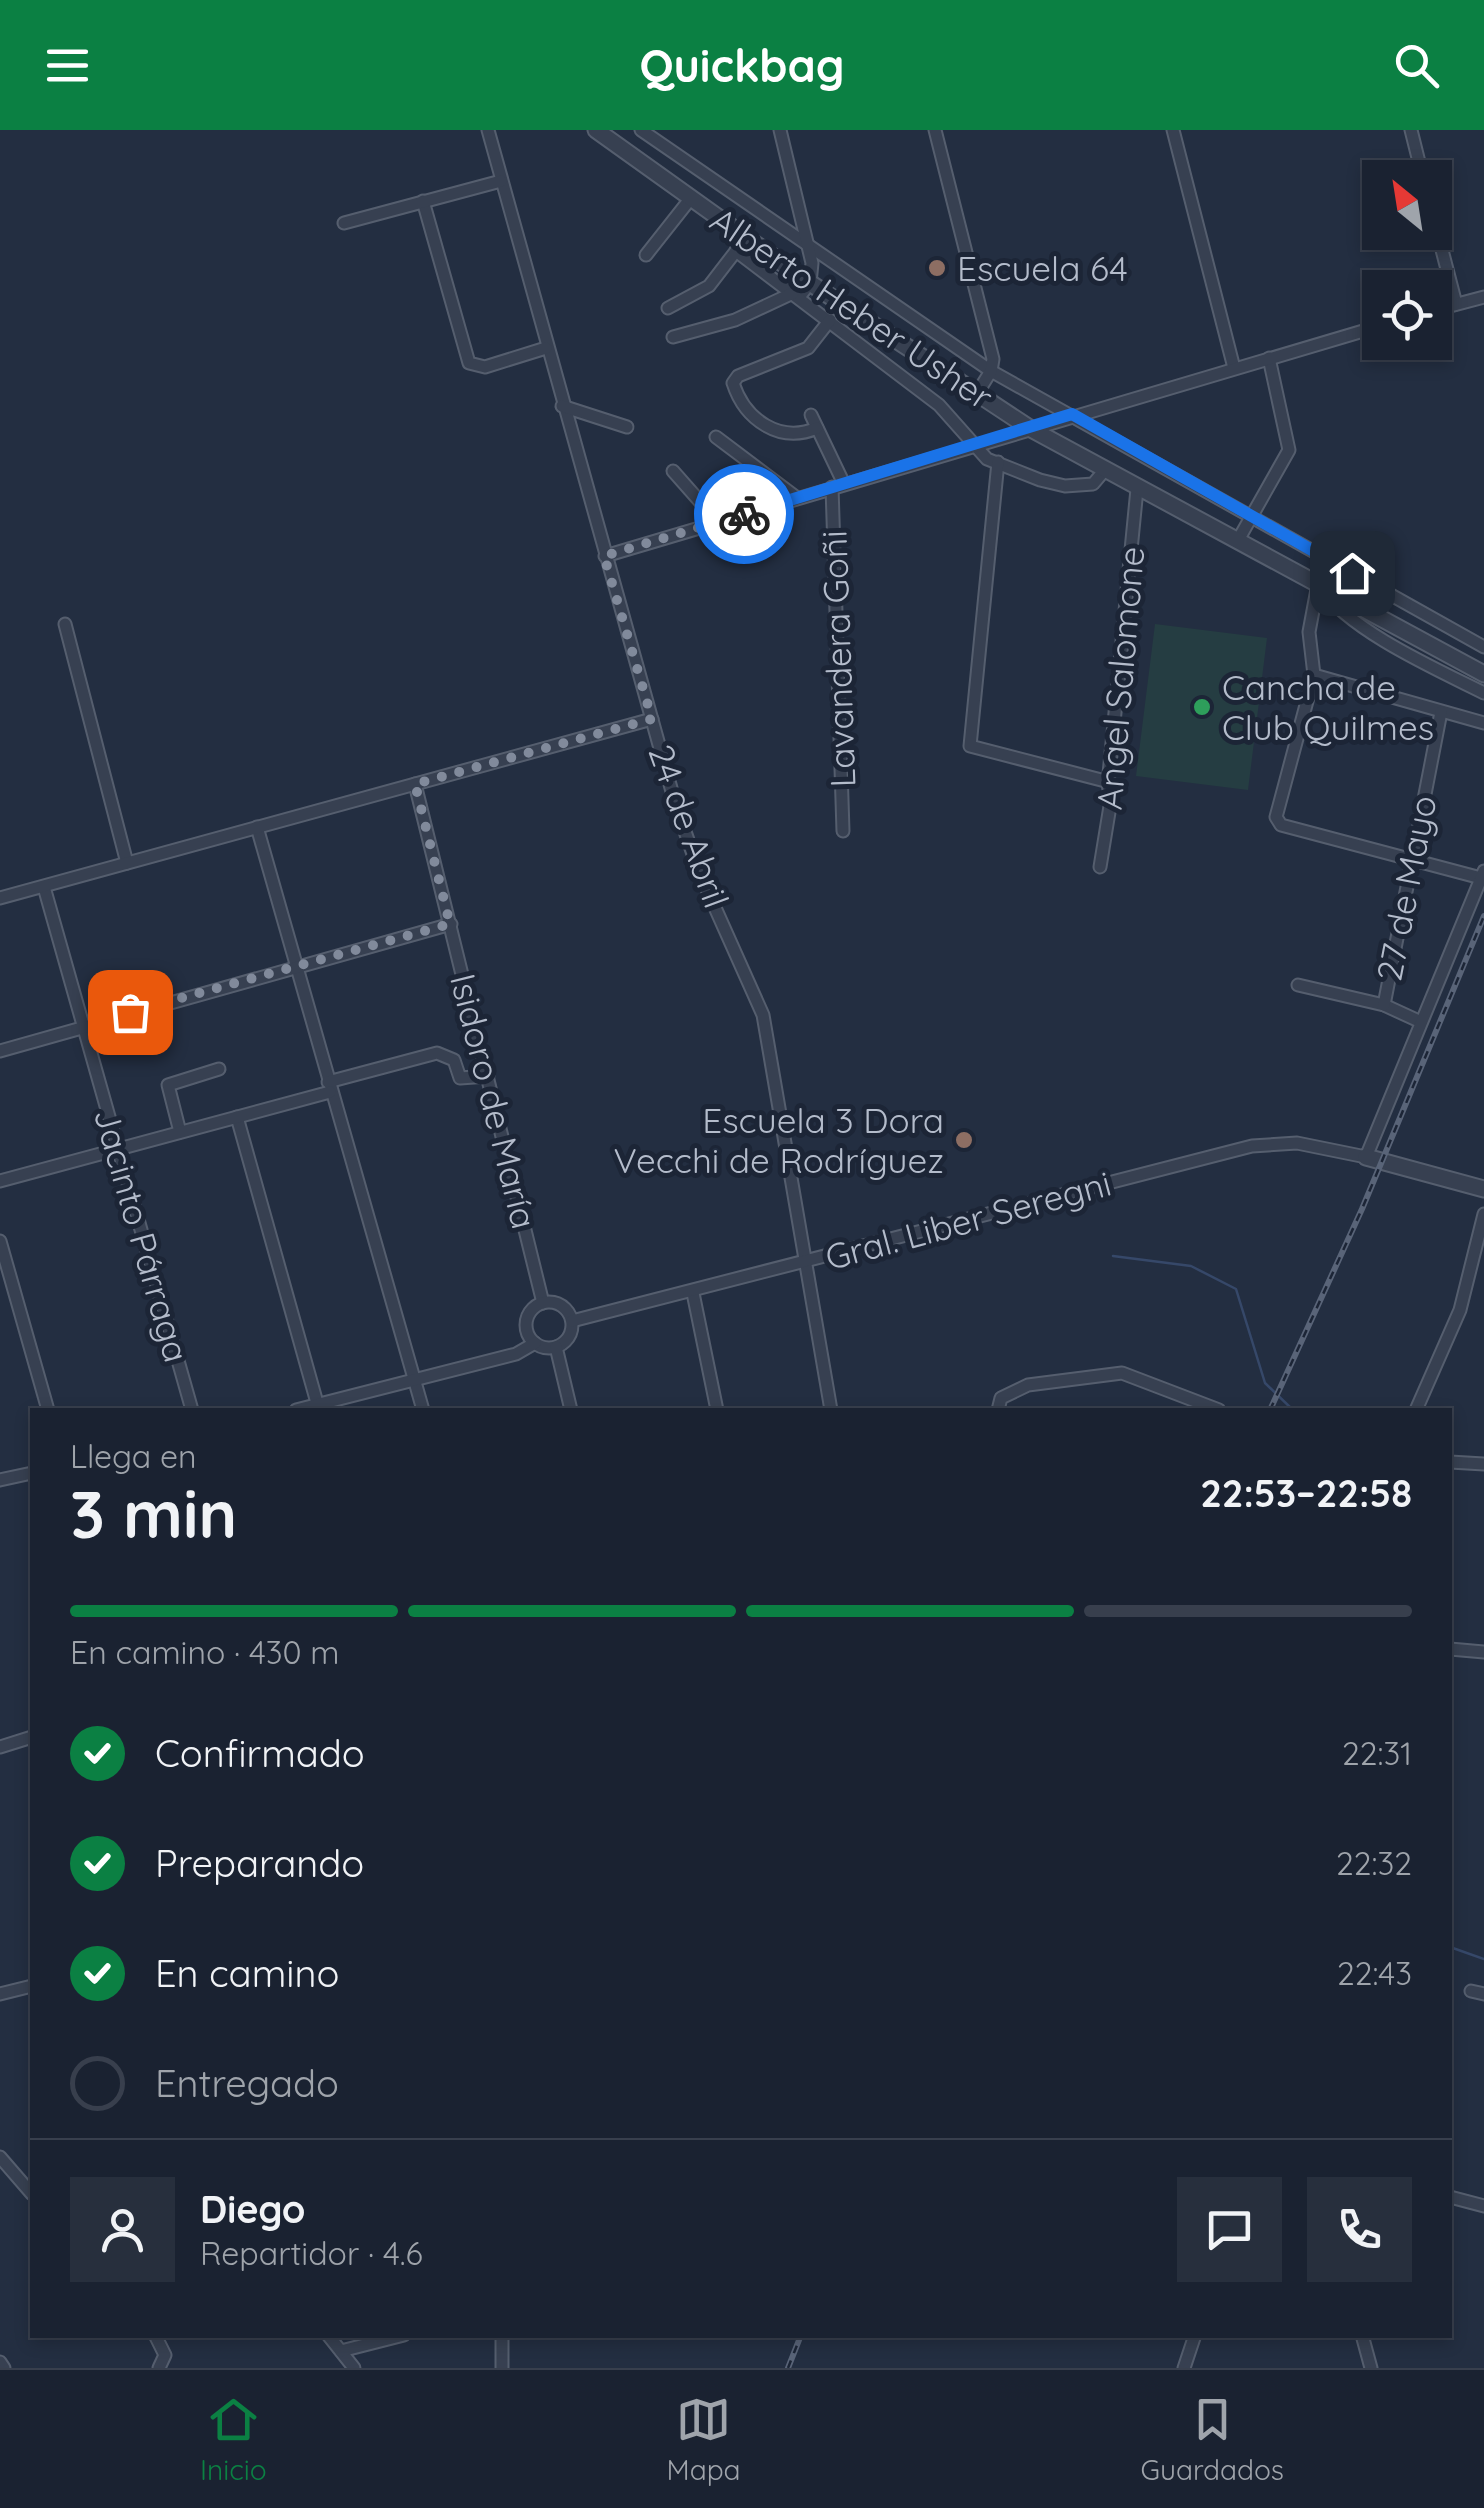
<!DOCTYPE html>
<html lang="es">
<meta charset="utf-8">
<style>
body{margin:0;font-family:Quicksand,sans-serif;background:#272f3d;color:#f1f3f6;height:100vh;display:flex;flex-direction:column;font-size:38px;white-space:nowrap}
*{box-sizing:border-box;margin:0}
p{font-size:32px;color:#9fa4ab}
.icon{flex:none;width:55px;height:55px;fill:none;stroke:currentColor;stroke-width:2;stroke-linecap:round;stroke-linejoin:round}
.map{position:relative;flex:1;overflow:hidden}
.sheet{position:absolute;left:30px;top:1278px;width:1422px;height:930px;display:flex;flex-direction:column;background:#1a2231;border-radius:0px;box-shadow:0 5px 15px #0003,0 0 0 2px #383f4d}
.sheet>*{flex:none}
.needle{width:65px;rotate:330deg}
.controls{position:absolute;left:1362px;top:30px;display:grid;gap:20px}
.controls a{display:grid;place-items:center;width:90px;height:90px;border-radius:0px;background:#1a2231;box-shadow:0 5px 15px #0003,0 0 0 2px #383f4d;font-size:50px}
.pin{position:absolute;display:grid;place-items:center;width:85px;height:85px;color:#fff;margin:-42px;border-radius:20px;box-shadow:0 5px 15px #0006}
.courier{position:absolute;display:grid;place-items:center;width:100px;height:100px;margin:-50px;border:8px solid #1a73e8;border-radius:50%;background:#fff;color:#222;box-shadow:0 2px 12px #0007}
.summary em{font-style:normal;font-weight:700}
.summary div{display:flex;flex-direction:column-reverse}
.summary{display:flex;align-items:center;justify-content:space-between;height:170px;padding:0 40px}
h1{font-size:65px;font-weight:700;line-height:75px}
.bar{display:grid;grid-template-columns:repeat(4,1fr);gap:15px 10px;align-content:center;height:120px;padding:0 40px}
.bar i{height:12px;border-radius:8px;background:#383f4d}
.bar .selected{background:#0b8043}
.bar p{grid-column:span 4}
.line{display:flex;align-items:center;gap:25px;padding:0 40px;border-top:2px solid #383f4d}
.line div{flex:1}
.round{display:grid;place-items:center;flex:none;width:105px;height:105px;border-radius:0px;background:#272f3d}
ol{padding:0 40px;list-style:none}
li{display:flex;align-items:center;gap:30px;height:110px}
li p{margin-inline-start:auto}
li .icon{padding:10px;border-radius:50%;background:#0b8043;color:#fff;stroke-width:4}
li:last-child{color:#9fa4ab}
li i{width:55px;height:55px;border:5px solid #383f4d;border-radius:50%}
header{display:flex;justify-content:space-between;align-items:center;height:130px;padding:0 40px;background:#0b8043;color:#fff;font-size:45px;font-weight:700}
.menu{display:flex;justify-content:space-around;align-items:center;height:140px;border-top:2px solid #383f4d;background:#1a2231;font-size:28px;color:#9fa4ab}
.menu a{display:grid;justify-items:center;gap:5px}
.menu .selected{color:#0b8043}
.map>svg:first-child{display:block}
.green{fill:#253d42}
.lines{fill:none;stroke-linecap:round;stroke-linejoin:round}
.stream{stroke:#364869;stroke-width:2.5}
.minor-casing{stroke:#555e6e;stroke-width:15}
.tertiary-casing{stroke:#555e6e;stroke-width:19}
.minor{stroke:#374051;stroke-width:11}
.tertiary{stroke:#374051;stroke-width:15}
.rail-casing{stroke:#596478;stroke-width:6}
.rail{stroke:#1c2536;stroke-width:2.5;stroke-dasharray:8;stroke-linecap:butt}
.done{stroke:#818a9b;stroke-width:10;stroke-dasharray:0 18}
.route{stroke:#1a73e8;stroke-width:12}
.education-dot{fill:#8d6e63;stroke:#1c2536;stroke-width:4}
.leisure-dot{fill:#2e9e5b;stroke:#1c2536;stroke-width:4}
.labels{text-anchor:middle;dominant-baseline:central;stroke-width:10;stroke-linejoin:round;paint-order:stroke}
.poi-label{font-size:35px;fill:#b4bccb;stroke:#1c2536;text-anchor:start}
.street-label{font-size:35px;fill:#b4bccb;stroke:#1c2536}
</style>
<header><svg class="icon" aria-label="menu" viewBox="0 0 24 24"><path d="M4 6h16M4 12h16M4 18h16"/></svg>Quickbag<svg class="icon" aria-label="search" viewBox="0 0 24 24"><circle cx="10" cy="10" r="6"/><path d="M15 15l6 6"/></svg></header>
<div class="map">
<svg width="1484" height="2238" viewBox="0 0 1484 2238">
<rect width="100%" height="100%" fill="#232e41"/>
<path class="green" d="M1155 494 1267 508 1248 660 1136 646Z"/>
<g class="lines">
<g class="stream">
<path d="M1113 1126 1191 1136 1236 1159 1265 1253 1293 1280"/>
<path d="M1450 1817 1484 1829"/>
</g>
<defs>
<g id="minor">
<path d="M488 0 676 676 700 744 763 885 831 1280"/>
<path d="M641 0 991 241 1484 517"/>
<path d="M780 0 812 133 810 153 800 166"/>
<path d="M935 0 993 229 991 241 976 265"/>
<path d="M1173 0 1234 238"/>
<path d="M1411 0 1423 48"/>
<path d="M423 71 469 233 485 237 546 218"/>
<path d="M344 93 501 51"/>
<path d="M1435 93 1456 174"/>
<path d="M741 104 736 121 939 275 987 329 1040 350 1065 356 1093 354 1104 341"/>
<path d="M646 125 691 68"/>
<path d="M668 178 709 156 736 121"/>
<path d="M1435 180 1484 167"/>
<path d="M673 207 735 190 793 163"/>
<path d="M562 276 627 297"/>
<path d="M811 285 844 354"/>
<path d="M817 298C780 314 745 290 733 253L738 246 808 218 830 190"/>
<path d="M716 307 797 368"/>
<path d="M998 332 970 616 1109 652"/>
<path d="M673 341 718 392"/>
<path d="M832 357 843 701"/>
<path d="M1237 412 1289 320 1269 228"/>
<path d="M605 426 1380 196"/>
<path d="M1318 454 1309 502 1314 545 1276 687 1281 695 1481 748"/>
<path d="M1320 457C1350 501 1436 539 1484 563"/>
<path d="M65 494 127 733"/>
<path d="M1314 545 1484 593"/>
<path d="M415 654 543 1173"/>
<path d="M257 697 423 1280"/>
<path d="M1100 737 1111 670 1108 654 1137 359"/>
<path d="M44 757 192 1280"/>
<path d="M0 768 652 589"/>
<path d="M1298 855 1384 875 1421 892"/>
<path d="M1384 875 1441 582"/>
<path d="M0 921 451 794"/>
<path d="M328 952 437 923 454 930 460 948 488 946"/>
<path d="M237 987 319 1280"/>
<path d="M180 1002 168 955 219 939"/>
<path d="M0 1051 330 962"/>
<path d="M0 1111 48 1280"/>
<path d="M693 1163 717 1280"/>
<circle cx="549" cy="1195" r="23"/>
<path d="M572 1191 1252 1016 1297 1013 1366 1027 1484 741"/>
<path d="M556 1217 571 1280"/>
<path d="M296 1280 516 1224 535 1213"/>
<path d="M998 1280 1001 1268 1028 1255 1122 1243 1219 1280"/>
<path d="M1416 1280 1460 1180 1484 1084"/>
<path d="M1450 1332 1484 1334"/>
<path d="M0 1350 32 1343"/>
<path d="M1450 1519 1484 1522"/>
<path d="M0 1617 32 1607"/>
<path d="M1471 1861 1484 1864"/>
<path d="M0 1864 32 1856"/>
<path d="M0 2027 32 2064"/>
<path d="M1450 2067 1484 2076"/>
<path d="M155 2205 165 2225 159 2238"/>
<path d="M328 2205 354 2238"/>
<path d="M1362 2205 1371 2238"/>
<path d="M341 2221 404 2205"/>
<path d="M0 2232 4 2238"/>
<path d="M502 2238V2205"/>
<path d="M1184 2238 1195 2205"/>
</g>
<g id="tertiary">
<path d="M596 0 810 153 1031 299 1484 544"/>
<path d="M1366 1027 1484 1059"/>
</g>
</defs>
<use href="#minor" class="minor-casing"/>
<use href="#tertiary" class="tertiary-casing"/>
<use href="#minor" class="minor"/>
<use href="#tertiary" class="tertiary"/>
<defs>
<g id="rail">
<path d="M1270 1280 1362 1079 1484 786"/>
<path d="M788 2238 801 2205"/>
</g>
</defs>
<use href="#rail" class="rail-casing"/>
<use href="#rail" class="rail"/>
</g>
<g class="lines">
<path class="done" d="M130 882 450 794 415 654 652 589 604 426 744 384"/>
<path class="route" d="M744 384 1072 284 1352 443"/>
</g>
<g class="education-dot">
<circle cx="937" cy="138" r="10"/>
<circle cx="964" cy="1010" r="10"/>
</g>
<circle class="leisure-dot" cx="1202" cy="577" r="10"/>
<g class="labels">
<g class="poi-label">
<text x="957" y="138">Escuela 64</text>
<text x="1222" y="557">Cancha de<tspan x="1222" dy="40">Club Quilmes</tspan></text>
<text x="944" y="990" text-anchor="end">Escuela 3 Dora<tspan x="944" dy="40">Vecchi de Rodríguez</tspan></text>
</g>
<g class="street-label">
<text transform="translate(852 178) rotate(34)">Alberto Heber Usher</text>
<text transform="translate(838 529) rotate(-92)">Lavandera Goñi</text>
<text transform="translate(1120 548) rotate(-85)">Angel Salomone</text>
<text transform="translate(689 696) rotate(70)">24 de Abril</text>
<text transform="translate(1406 758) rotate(-79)">27 de Mayo</text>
<text transform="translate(494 971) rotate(76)">Isidoro de María</text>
<text transform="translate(968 1090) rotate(-15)">Gral. Liber Seregni</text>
<text transform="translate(142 1105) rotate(74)">Jacinto Párraga</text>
</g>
</g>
</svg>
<div class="controls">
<a><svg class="needle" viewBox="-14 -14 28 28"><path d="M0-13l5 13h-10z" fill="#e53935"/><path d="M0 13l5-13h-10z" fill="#9fa4ab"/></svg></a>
<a><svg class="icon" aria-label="locate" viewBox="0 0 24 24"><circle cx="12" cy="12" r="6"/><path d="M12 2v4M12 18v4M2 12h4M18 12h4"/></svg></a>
</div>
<div class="pin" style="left:130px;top:882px;background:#ea580c"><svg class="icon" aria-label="bag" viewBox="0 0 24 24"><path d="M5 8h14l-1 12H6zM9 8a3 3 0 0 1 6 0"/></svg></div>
<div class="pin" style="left:1352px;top:443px;background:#1f2937"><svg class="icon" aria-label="home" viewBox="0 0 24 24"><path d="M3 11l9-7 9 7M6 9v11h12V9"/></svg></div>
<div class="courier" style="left:744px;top:384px"><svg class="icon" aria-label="bike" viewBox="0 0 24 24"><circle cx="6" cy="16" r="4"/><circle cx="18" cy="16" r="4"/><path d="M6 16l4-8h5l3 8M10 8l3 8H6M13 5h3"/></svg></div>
<section class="sheet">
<div class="summary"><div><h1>3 min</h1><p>Llega en</p></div><em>22:53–22:58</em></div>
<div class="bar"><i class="selected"></i><i class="selected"></i><i class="selected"></i><i></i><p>En camino · 430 m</p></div>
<ol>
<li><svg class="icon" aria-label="check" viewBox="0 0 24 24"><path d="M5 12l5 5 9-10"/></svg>Confirmado<p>22:31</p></li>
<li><svg class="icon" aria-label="check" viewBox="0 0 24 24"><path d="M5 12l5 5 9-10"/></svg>Preparando<p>22:32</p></li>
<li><svg class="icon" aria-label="check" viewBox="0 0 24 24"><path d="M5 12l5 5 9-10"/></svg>En camino<p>22:43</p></li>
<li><i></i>Entregado</li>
</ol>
<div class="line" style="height:180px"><a class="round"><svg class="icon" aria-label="person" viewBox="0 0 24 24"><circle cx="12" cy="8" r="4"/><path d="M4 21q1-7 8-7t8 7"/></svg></a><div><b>Diego</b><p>Repartidor · 4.6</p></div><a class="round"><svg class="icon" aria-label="chat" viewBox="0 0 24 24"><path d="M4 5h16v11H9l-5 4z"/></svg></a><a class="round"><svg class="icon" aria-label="phone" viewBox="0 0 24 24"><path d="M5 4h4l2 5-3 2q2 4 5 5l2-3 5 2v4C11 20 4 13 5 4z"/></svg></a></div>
</section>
</div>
<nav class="menu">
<a class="selected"><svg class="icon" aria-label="home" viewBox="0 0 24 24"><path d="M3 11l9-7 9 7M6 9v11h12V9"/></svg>Inicio</a>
<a><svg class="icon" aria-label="map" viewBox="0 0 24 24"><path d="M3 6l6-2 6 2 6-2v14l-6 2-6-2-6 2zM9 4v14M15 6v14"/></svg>Mapa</a>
<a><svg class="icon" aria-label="saved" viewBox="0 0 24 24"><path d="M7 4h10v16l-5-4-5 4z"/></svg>Guardados</a>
</nav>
